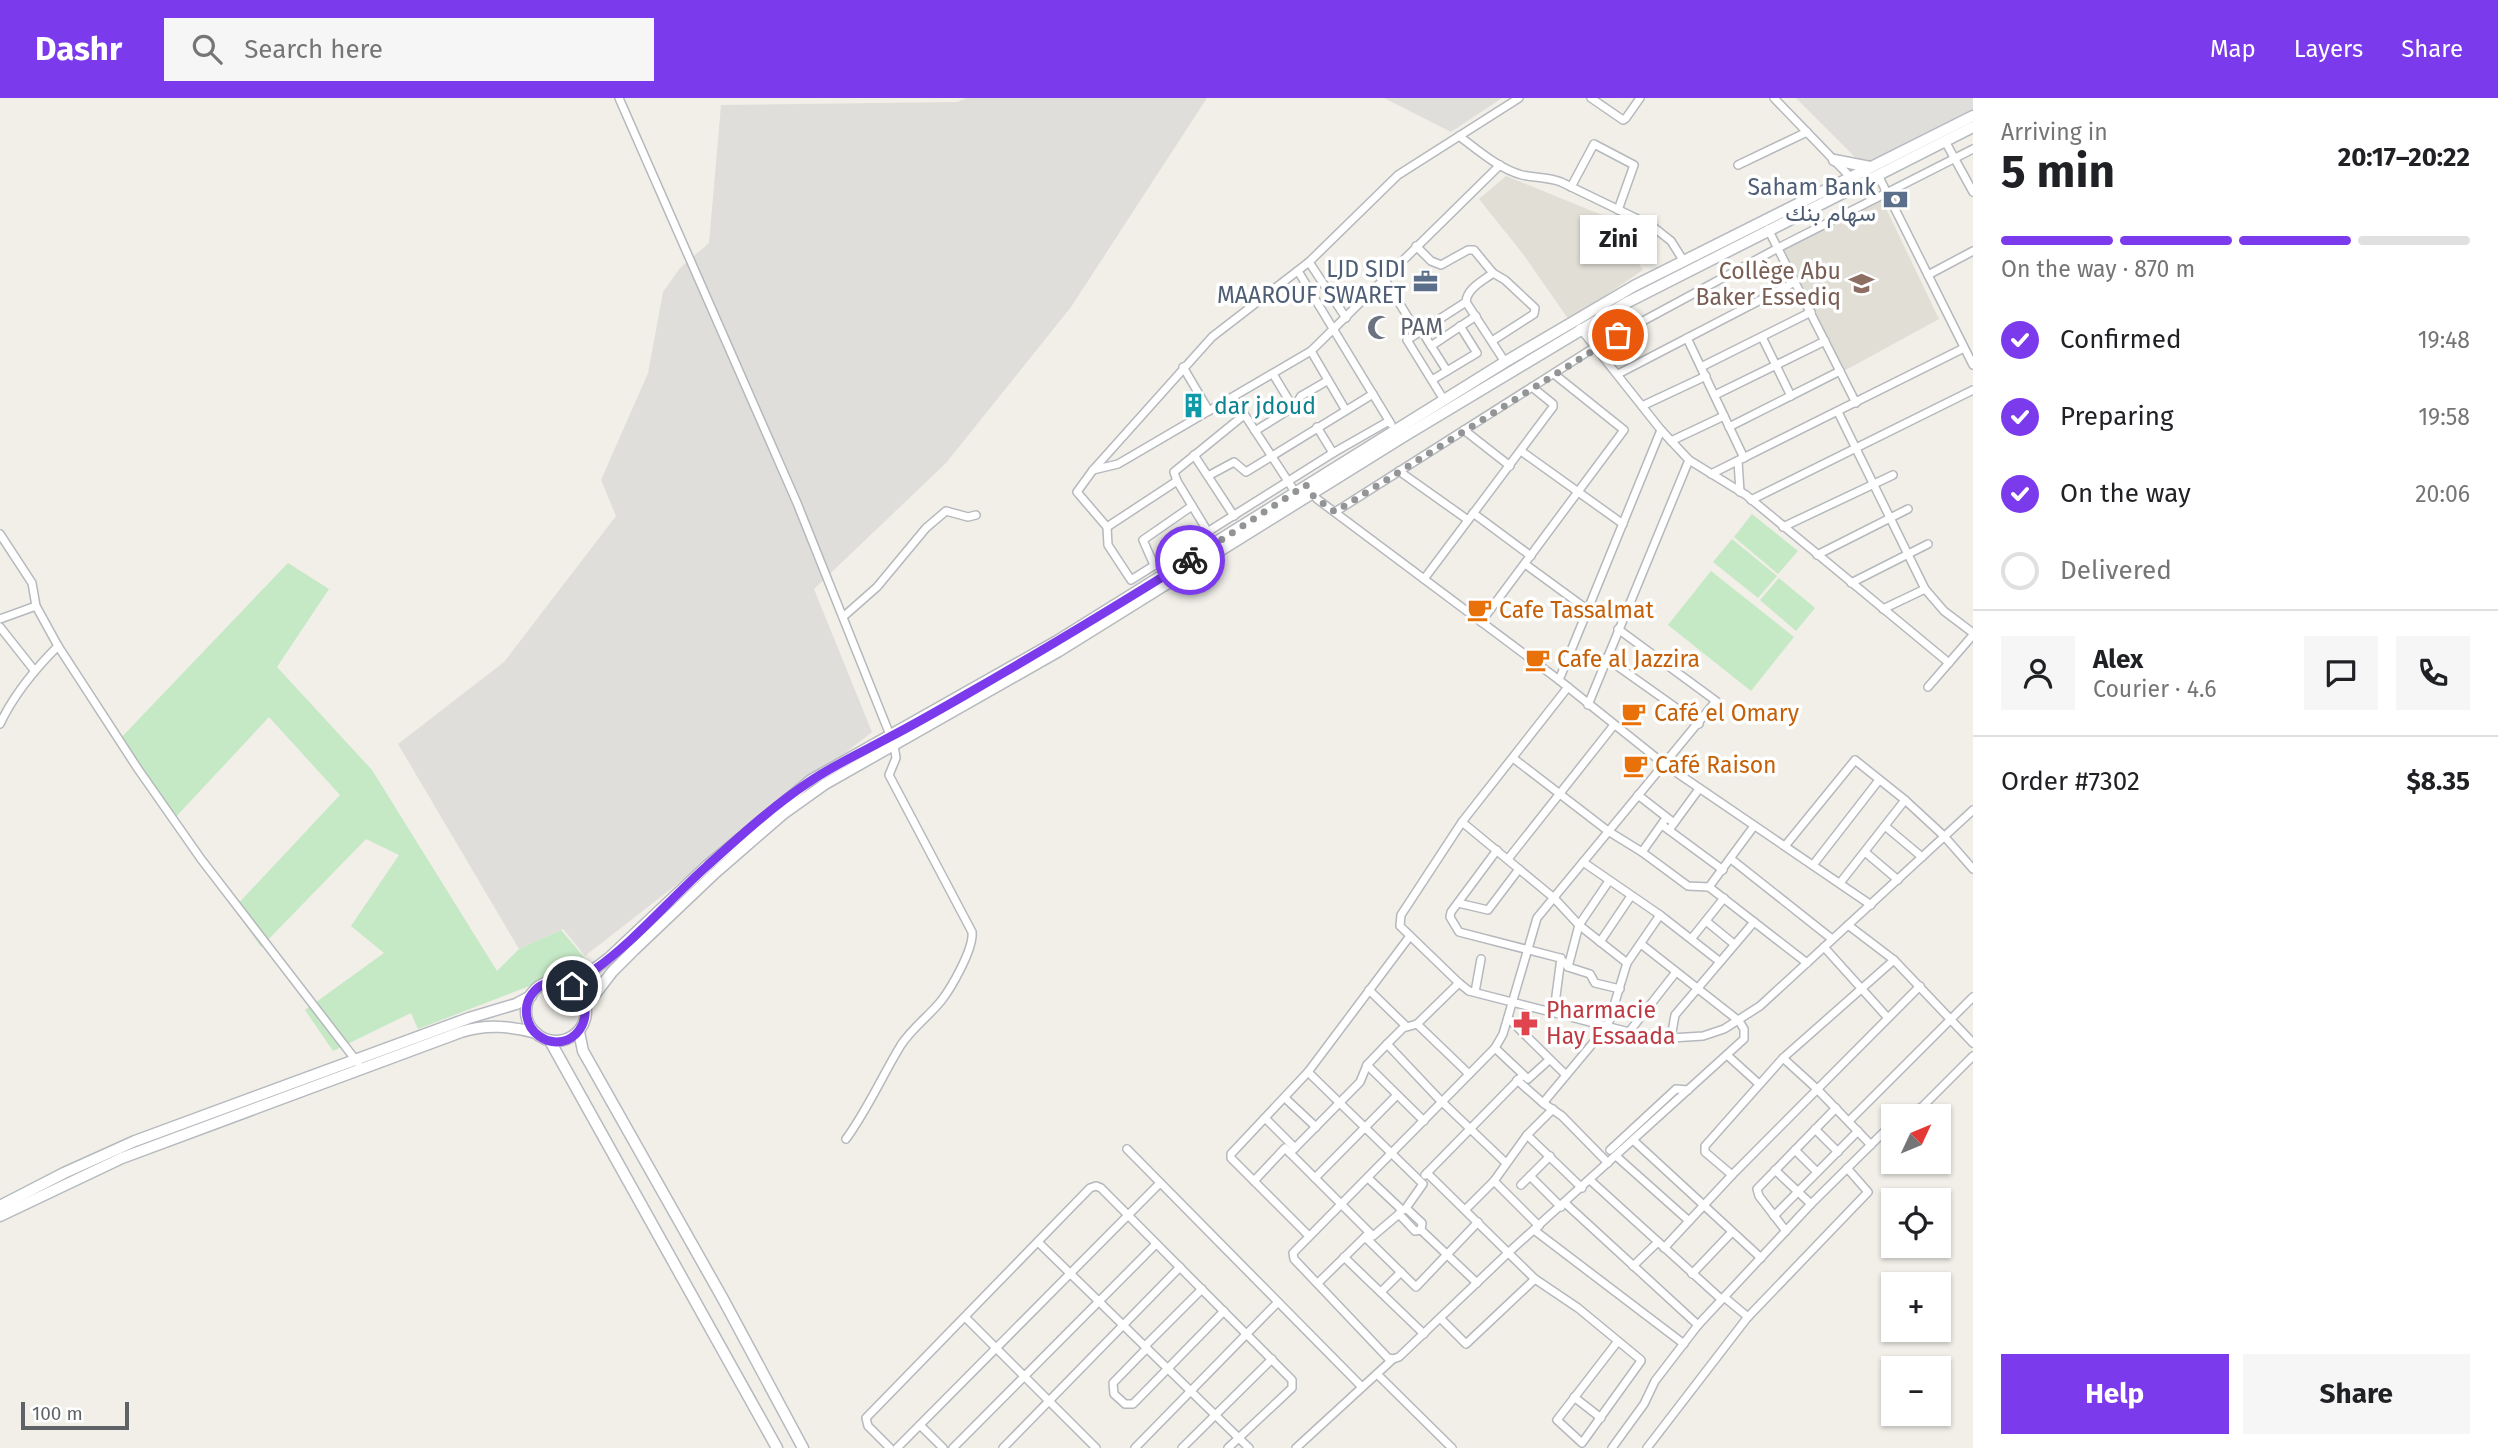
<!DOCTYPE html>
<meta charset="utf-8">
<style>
body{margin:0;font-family:"Fira Sans",Vazirmatn,sans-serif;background:#f6f6f6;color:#202124;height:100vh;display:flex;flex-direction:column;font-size:26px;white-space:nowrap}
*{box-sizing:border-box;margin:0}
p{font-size:23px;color:#757577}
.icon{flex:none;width:38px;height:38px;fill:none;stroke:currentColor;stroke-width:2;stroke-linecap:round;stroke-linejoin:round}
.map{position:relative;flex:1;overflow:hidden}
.side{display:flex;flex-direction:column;background:#fff;width:525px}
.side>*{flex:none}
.needle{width:46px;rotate:46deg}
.tools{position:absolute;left:1881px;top:1006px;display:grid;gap:14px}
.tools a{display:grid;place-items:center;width:70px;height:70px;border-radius:0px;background:#fff;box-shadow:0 2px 5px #0004;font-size:35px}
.scale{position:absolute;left:21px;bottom:18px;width:108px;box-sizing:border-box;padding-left:7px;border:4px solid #5f6368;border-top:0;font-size:19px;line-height:24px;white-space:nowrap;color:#5f6368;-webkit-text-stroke:5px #fff;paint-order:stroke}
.pin{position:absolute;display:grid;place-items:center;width:60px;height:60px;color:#fff;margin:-30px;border:4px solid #fff;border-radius:50%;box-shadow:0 2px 7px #0007}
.courier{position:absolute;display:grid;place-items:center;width:70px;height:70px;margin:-35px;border:5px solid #7c3aed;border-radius:50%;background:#fff;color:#222;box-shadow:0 2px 9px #0007}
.bubble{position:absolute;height:49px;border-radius:0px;background:#fff;box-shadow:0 2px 5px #0004;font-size:23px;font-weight:700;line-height:49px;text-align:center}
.overview em{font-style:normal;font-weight:700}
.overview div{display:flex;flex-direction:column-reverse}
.overview{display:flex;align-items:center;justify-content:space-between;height:119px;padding:0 28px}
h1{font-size:46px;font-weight:700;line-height:52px}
.bar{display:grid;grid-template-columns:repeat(4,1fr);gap:10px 7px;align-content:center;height:84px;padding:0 28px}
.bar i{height:9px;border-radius:5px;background:#e0e0e0}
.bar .current{background:#7c3aed}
.bar p{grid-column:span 4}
.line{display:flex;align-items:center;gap:18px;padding:0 28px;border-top:2px solid #e0e0e0}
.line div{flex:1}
.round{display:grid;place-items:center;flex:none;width:74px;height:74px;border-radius:0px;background:#f6f6f6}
ol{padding:0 28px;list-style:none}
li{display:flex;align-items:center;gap:21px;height:77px}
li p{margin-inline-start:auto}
li .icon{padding:7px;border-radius:50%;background:#7c3aed;color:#fff;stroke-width:4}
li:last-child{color:#757577}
li i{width:38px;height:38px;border:4px solid #e0e0e0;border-radius:50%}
.action{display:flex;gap:14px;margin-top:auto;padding:14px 28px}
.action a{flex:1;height:80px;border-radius:0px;background:#7c3aed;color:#fff;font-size:28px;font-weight:700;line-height:80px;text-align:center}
.action a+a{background:#f6f6f6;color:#202124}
header{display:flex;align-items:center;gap:42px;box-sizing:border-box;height:98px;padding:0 35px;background:#7c3aed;color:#fff}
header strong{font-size:33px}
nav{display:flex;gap:38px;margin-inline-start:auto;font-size:24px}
.search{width:490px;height:63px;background:#f6f6f6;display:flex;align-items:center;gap:18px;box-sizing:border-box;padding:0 24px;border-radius:0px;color:#757577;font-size:26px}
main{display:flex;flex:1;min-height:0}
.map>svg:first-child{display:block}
.industrial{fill:#e0deda}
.education{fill:#e1ded6}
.green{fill:#c5e8c5}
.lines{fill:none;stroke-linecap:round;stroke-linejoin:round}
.street-casing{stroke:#b5b8bc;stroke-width:10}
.secondary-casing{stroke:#b6babf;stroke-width:13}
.street{stroke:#fff;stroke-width:7}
.secondary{stroke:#fff;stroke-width:10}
.done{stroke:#929495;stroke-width:7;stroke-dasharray:0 12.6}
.route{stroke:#7c3aed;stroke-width:9}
.labels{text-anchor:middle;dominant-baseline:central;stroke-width:7;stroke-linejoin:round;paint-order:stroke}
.service-label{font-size:23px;fill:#4e5e75;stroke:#fff;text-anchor:end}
.education-label{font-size:23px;fill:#785e54;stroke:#fff;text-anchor:end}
.worship-label{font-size:23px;fill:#5b616d;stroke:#fff;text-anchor:start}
.culture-label{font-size:23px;fill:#0d838f;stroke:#fff;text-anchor:start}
.food-label{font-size:23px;fill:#c56008;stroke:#fff;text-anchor:start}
.health-label{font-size:23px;fill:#be3a42;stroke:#fff;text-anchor:start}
</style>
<header>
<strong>Dashr</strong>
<div class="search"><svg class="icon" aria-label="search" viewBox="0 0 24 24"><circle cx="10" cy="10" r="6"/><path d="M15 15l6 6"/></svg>Search here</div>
<nav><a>Map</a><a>Layers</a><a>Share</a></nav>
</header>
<main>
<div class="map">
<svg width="1973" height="1350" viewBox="0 0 1973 1350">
<rect width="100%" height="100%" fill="#f1efe8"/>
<g class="industrial">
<path d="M967 0H1207L1071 209 946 365 814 491 872 634 585 858 563 831 519 851 398 646 504 564 616 418 601 382 648 275 663 194 680 170 709 145 721 7 957 4Z"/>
<path d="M1384 0H1502L1451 34Z"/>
<path d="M1796 0H1973V23L1862 66Z"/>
</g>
<g class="education">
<path d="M1506 78 1607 119 1643 172 1569 222 1523 156 1479 101Z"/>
<path d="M1881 100 1939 221 1844 273 1781 151Z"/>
</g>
<g class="green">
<path d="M1752 416 1798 453 1778 476 1734 439Z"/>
<path d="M1732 441 1777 478 1758 500 1713 464Z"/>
<path d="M288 465 329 491 277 569 372 672 497 873 519 851 561 832 589 865 418 931 411 915 333 953 305 912 384 855 351 828 399 757 366 741 261 849 234 810 340 697 269 619 172 723 117 644Z"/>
<path d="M1711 473 1794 539 1751 593 1668 527Z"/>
<path d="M1779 480 1815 510 1796 533 1760 502Z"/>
</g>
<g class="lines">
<defs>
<g id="street">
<path d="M619 0 797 405 894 647 896 660 889 677 972 834C974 850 952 889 941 903 929 918 912 930 901 947 882 978 868 1011 846 1041"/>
<path d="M1591 0 1623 22 1626 20 1640 0"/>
<path d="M1774 0 1858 87"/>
<path d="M1459 38C1478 52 1499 71 1522 77 1535 80 1548 79 1561 84L1652 128 1671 143 1683 162"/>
<path d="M1945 43 1973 94"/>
<path d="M1738 67 1807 34"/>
<path d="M1878 77 1973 267"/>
<path d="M1571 89 1594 46 1634 67 1618 112"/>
<path d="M1768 131 1856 305"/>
<path d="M1416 148 1431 163 1441 167 1468 152H1474L1493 175 1505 182 1535 210 1534 216 1492 243"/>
<path d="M1309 164 1346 220"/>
<path d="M1298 173 1391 326"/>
<path d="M1928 177 1973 153"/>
<path d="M1384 180 1417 234"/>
<path d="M1466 204 1505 264"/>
<path d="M1580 230 1661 332 1689 362 1746 397 1949 565"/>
<path d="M1421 232 1447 273"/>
<path d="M1762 239 1791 298"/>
<path d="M1687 240 1744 360"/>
<path d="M1431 248 1476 218"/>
<path d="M1311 253 1345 311"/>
<path d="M1183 269 1209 313"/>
<path d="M1701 269 1811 214"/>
<path d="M1273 276 1293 309"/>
<path d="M1618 276 1795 184"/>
<path d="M1432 282 1477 255 1460 228"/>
<path d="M1715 297 1825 243"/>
<path d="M1233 299 1297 397"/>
<path d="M1444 302 1407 242 1466 204C1467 190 1483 183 1493 175"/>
<path d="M1642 308 1706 278"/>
<path d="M1838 314 1925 491 1944 513 1973 535"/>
<path d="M1389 323 1333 355 1131 482 1108 447 1107 429 1077 394 1093 372 1212 239 1309 164 1398 77 1519 0"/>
<path d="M1317 329 1333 355"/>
<path d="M1729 329 1840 273"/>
<path d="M1464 332 1510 368"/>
<path d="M1255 333 1295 308 1301 298 1327 283"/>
<path d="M1671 343 1724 318"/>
<path d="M1521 353 1623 426"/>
<path d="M1194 357 1234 418"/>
<path d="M1738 363 1740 394"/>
<path d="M1093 372 1118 366 1311 253 1500 67"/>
<path d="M1399 373 1468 422"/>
<path d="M1711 376 1964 250"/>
<path d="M1208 378 1234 364 1246 374 1373 296"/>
<path d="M1177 383 1208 434"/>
<path d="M1309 392 1317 401 1559 582 1664 666 1871 807"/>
<path d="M1751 402 1973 292"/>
<path d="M1335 414 1595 249 1778 150 1973 51"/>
<path d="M1473 415 1531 458"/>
<path d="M1107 429 1177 383 1174 374 1244 317"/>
<path d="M1783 429 1893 377"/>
<path d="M0 436 32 485 36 508 58 548 138 671 201 761 358 965"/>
<path d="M1817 457 1908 411"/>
<path d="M1525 466 1588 512"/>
<path d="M1154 467 1143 442 1192 408"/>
<path d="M1424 481 1553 309V306L1532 289"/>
<path d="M1851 485 1928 446"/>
<path d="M1883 511 1925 491"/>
<path d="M843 519 877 489 926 430 946 413 968 419 976 417"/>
<path d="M0 521 36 508"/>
<path d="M1481 524 1624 332 1554 276"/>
<path d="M0 529 34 572"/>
<path d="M1618 531 1716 603 1537 820 1503 936 1495 950 1293 1155 1294 1161 1388 1260 1393 1261 1399 1259 1509 1154 1744 941V931L1739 923 1641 846"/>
<path d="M1606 560 1699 626"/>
<path d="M1559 582 1661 332"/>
<path d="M1568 589 1462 724 1401 817 1400 828 1459 885 1469 893 1629 934 1671 940 1703 938 1724 931 1760 908 1973 712"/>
<path d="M1928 589 1973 537"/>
<path d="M1588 607 1689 362"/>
<path d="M0 626C14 596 35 571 58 548"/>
<path d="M1513 660 1608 733 1642 754 1688 788 1709 789 1754 728"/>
<path d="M1638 697 1674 725"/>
<path d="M1462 724 1554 800 1579 827 1627 865"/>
<path d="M1662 727 1723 772"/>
<path d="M1885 728 1922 759"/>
<path d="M1669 732 1699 691"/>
<path d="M1785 748 1855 662 1905 702 1944 738 1973 771"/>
<path d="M1497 752 1451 814 1450 819 1459 834 1560 860 1568 869 1590 876 1595 885 1620 891"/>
<path d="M1642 754 1664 723"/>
<path d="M1865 754 1898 782"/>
<path d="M1508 761 1614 627"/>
<path d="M1731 761 1832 841"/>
<path d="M1583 764 1660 817 1719 863"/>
<path d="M1813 767 1879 682"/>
<path d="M1840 785 1905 702"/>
<path d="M1709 789 1807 865"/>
<path d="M1458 805 1488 812 1519 771"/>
<path d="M1706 823 1734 846"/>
<path d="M1848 827 1894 862 1973 945"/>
<path d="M1692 840 1724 800"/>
<path d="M1600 844 1631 798"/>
<path d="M1824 849 1888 920"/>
<path d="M1568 869 1579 827 1609 783"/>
<path d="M1369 892 1406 928"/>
<path d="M1475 894 1481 861"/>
<path d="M1554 913 1561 860"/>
<path d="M1508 920 1566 977"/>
<path d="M1417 926 1469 976"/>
<path d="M1629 934 1676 874"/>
<path d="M1671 940 1675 917 1754 824"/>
<path d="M1387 946 1439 1001 1506 1065"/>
<path d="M1495 950 1528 981 1549 962"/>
<path d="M1727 957 1759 986"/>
<path d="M1783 960 1817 991 1871 1047"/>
<path d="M1367 967 1424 1023"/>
<path d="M1308 974 1423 1086 1406 1110"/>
<path d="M1517 982 1543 1005 1562 1018 1608 1065"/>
<path d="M1285 1000 1316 1029"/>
<path d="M1543 1005 1608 927 1627 865 1660 817"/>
<path d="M1904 1018 1922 1009 1973 958"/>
<path d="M1265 1020 1295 1050"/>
<path d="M1849 1023 1973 899"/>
<path d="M1815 1031 1838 1054"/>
<path d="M1527 1037 1582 1090"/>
<path d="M1633 1042 1761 1160"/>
<path d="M1127 1051 1362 1289"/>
<path d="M1610 1052 1676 991 1688 992"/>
<path d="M1795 1052 1817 1074"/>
<path d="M1290 1055 1360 984 1367 967 1387 946 1403 930 1417 926 1459 885"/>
<path d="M1616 1058 1689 1123"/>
<path d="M1775 1072 1811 1106"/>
<path d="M1427 1075 1535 1181 1578 1210 1641 1262V1263L1582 1345 1557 1322 1618 1243"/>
<path d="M1425 1077 1523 977"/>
<path d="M1732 1077 1705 1054V1048L1783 960 1894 862"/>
<path d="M1530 1078 1561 1109"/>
<path d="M1315 1080 1397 997"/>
<path d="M1368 1080 1402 1112 1407 1111 1422 1125 1421 1132 1477 1185"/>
<path d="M1590 1082 1721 1201"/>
<path d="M1254 1083 1285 1050 1373 1138 1399 1116"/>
<path d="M1494 1083 1539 1128"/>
<path d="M1521 1087 1550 1058"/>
<path d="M1565 1105 1698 1227"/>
<path d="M1401 1112 1399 1116 1415 1133 1421 1132"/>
<path d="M1465 1112 1494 1083 1527 1037 1553 1011"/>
<path d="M1774 1118 1858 1033"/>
<path d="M1534 1132 1684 1246"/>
<path d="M1786 1133 1759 1098 1757 1091 1836 1010"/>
<path d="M1309 1138 1231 1060V1056L1308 974 1410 838"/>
<path d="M1365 1139 1416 1189 1478 1124"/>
<path d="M1038 1144 1249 1350"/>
<path d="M1664 1150 1732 1077 1920 888"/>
<path d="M1344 1159 1424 1236"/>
<path d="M1633 1168 1658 1144"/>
<path d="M1692 1176 1732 1134"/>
<path d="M1318 1185 1367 1137"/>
<path d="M1381 1194 1401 1174"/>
<path d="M1724 1199 1748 1219"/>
<path d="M965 1219 1096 1350"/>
<path d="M1441 1221 1466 1246 1535 1181"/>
<path d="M1145 1248 1202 1191"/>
<path d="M1147 1250 1113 1285 1114 1296 1125 1306H1133L1137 1302 1224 1213"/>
<path d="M1377 1276 1452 1350"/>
<path d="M1574 1299 1601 1320"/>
<path d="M920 1327 943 1350"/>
<path d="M890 1350 868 1328 866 1320 1090 1090 1096 1088 1101 1090 1292 1282V1290L1228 1350"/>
<path d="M897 1350 1160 1085"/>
<path d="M953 1350 1156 1146"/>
<path d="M1003 1350 1180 1169"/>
<path d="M1135 1350 1277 1205"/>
<path d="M1182 1350 1272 1261"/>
<path d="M1296 1350 1393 1261"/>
<path d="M1612 1350 1644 1306 1655 1283 1698 1227 1811 1106 1894 1024"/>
<path d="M1647 1350 1747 1220 1868 1094 1847 1070"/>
</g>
<g id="secondary">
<path d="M1834 62 1870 69"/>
<circle cx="556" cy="913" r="30"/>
<path d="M566 885 589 875 609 860 708 767 811 682 1057 543 1505 264 1634 188 1973 18"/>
<path d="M586 908 612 874 634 852 715 775 783 716 825 686 1059 553 1406 337 1626 205 1973 29"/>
<path d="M579 934 583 953 723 1201 803 1350"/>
<path d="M550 943 777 1350"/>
<path d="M0 1108 64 1075 135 1043 469 920 516 906 531 898"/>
<path d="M0 1118 122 1060 461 934C487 926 510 928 536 935"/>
</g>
</defs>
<use href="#street" class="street-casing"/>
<use href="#secondary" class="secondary-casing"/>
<use href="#street" class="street"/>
<use href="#secondary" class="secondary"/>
</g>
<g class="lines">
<path class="done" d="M1190 462 1306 387 1314 399 1335 414 1618 237"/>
<path class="route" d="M572 888C604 916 571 960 539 938 526 929 522 909 532 896 544 879 556 888 570 884 578 882 587 877 594 872 635 843 669 802 707 768 739 739 773 708 809 684 834 667 862 654 888 640 915 626 941 611 967 596 1042 553 1116 508 1190 462"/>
</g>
<defs>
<symbol id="bank-bare" viewBox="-9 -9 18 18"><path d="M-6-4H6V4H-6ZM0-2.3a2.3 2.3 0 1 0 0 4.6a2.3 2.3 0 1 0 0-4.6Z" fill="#5c6f8a" stroke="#fff" stroke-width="2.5" paint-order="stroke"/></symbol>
<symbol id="office-bare" viewBox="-9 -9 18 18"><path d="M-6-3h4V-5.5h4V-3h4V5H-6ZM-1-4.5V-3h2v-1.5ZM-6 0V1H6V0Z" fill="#5c6f8a" stroke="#fff" stroke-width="2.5" paint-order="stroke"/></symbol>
<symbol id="school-bare" viewBox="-9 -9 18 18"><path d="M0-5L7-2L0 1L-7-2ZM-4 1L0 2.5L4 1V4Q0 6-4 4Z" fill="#8d6e63" stroke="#fff" stroke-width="2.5" paint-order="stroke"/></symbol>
<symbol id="mosque-bare" viewBox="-9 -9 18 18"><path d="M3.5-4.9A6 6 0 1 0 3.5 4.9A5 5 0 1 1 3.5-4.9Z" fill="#6b7280" stroke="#fff" stroke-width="2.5" paint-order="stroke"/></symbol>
<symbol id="building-bare" viewBox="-9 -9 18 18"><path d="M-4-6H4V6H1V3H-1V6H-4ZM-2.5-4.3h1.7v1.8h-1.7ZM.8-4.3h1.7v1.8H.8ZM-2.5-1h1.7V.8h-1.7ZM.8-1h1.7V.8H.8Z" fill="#0f9aa8" stroke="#fff" stroke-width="2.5" paint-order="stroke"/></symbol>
<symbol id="cafe-bare" viewBox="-9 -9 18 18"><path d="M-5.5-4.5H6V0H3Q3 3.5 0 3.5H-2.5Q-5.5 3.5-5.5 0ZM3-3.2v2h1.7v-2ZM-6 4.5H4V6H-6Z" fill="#e8710a" stroke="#fff" stroke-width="2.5" paint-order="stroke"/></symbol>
<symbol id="pharmacy-bare" viewBox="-9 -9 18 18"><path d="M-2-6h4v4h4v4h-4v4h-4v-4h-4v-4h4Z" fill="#e0444e" stroke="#fff" stroke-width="2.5" paint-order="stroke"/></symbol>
</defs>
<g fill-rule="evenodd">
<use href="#bank-bare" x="1878" y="84" width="35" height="35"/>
<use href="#office-bare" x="1408" y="166" width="35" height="35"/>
<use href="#school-bare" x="1844" y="168" width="35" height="35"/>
<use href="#mosque-bare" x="1362" y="212" width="35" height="35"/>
<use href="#building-bare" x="1176" y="290" width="35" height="35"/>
<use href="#cafe-bare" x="1462" y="494" width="35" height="35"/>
<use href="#cafe-bare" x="1520" y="544" width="35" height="35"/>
<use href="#cafe-bare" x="1616" y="598" width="35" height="35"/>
<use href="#cafe-bare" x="1618" y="650" width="35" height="35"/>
<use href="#pharmacy-bare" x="1508" y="908" width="35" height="35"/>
</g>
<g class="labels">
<g class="service-label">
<text x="1876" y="89">Saham Bank<tspan x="1876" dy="26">سهام بنك</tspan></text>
<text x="1406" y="171">LJD SIDI<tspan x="1406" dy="26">MAAROUF SWARET</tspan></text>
</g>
<g class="education-label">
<text x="1841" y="173">Collège Abu<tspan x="1841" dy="26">Baker Essediq</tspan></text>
</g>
<g class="worship-label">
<text x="1400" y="229">PAM</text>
</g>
<g class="culture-label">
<text x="1214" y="308">dar jdoud</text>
</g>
<g class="food-label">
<text x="1499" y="512">Cafe Tassalmat</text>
<text x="1557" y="561">Cafe al Jazzira</text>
<text x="1654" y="615">Café el Omary</text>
<text x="1655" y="667">Café Raison</text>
</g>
<g class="health-label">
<text x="1546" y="912">Pharmacie<tspan x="1546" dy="26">Hay Essaada</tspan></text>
</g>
</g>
</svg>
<div class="tools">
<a><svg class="needle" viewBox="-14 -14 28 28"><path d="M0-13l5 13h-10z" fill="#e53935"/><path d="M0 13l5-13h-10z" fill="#757577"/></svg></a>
<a><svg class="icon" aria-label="locate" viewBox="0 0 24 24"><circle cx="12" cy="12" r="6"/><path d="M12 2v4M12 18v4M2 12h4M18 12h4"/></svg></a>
<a>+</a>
<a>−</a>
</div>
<div class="scale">100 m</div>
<div class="pin" style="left:1618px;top:237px;background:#ea580c"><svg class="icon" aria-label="bag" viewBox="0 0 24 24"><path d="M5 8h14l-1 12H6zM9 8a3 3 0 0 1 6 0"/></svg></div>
<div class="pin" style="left:572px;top:888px;background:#1f2937"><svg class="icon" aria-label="home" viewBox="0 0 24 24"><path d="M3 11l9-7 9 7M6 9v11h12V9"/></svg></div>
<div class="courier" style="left:1190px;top:462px"><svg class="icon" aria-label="bike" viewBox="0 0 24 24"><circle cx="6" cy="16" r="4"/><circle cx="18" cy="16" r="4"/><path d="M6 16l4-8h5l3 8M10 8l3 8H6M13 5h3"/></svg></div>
<div class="bubble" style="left:1580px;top:117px;width:77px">Zini</div>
</div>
<section class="side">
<div class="overview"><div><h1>5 min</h1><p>Arriving in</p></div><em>20:17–20:22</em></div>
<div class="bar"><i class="current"></i><i class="current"></i><i class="current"></i><i></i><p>On the way · 870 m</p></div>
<ol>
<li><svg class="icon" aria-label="check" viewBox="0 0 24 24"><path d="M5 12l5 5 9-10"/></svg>Confirmed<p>19:48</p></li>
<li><svg class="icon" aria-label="check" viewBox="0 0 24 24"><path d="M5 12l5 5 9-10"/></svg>Preparing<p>19:58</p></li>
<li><svg class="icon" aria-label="check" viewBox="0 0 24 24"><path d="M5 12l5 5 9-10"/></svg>On the way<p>20:06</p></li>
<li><i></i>Delivered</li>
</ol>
<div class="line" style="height:126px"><a class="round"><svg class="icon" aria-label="person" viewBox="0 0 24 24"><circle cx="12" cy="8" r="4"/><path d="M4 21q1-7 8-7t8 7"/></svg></a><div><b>Alex</b><p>Courier · 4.6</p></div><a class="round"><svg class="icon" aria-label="chat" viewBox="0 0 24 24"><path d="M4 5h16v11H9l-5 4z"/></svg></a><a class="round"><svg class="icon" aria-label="phone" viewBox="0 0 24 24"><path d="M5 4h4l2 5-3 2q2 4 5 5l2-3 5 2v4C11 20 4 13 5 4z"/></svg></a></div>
<div class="line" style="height:91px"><div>Order #7302</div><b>$8.35</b></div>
<div class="action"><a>Help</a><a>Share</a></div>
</section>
</main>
